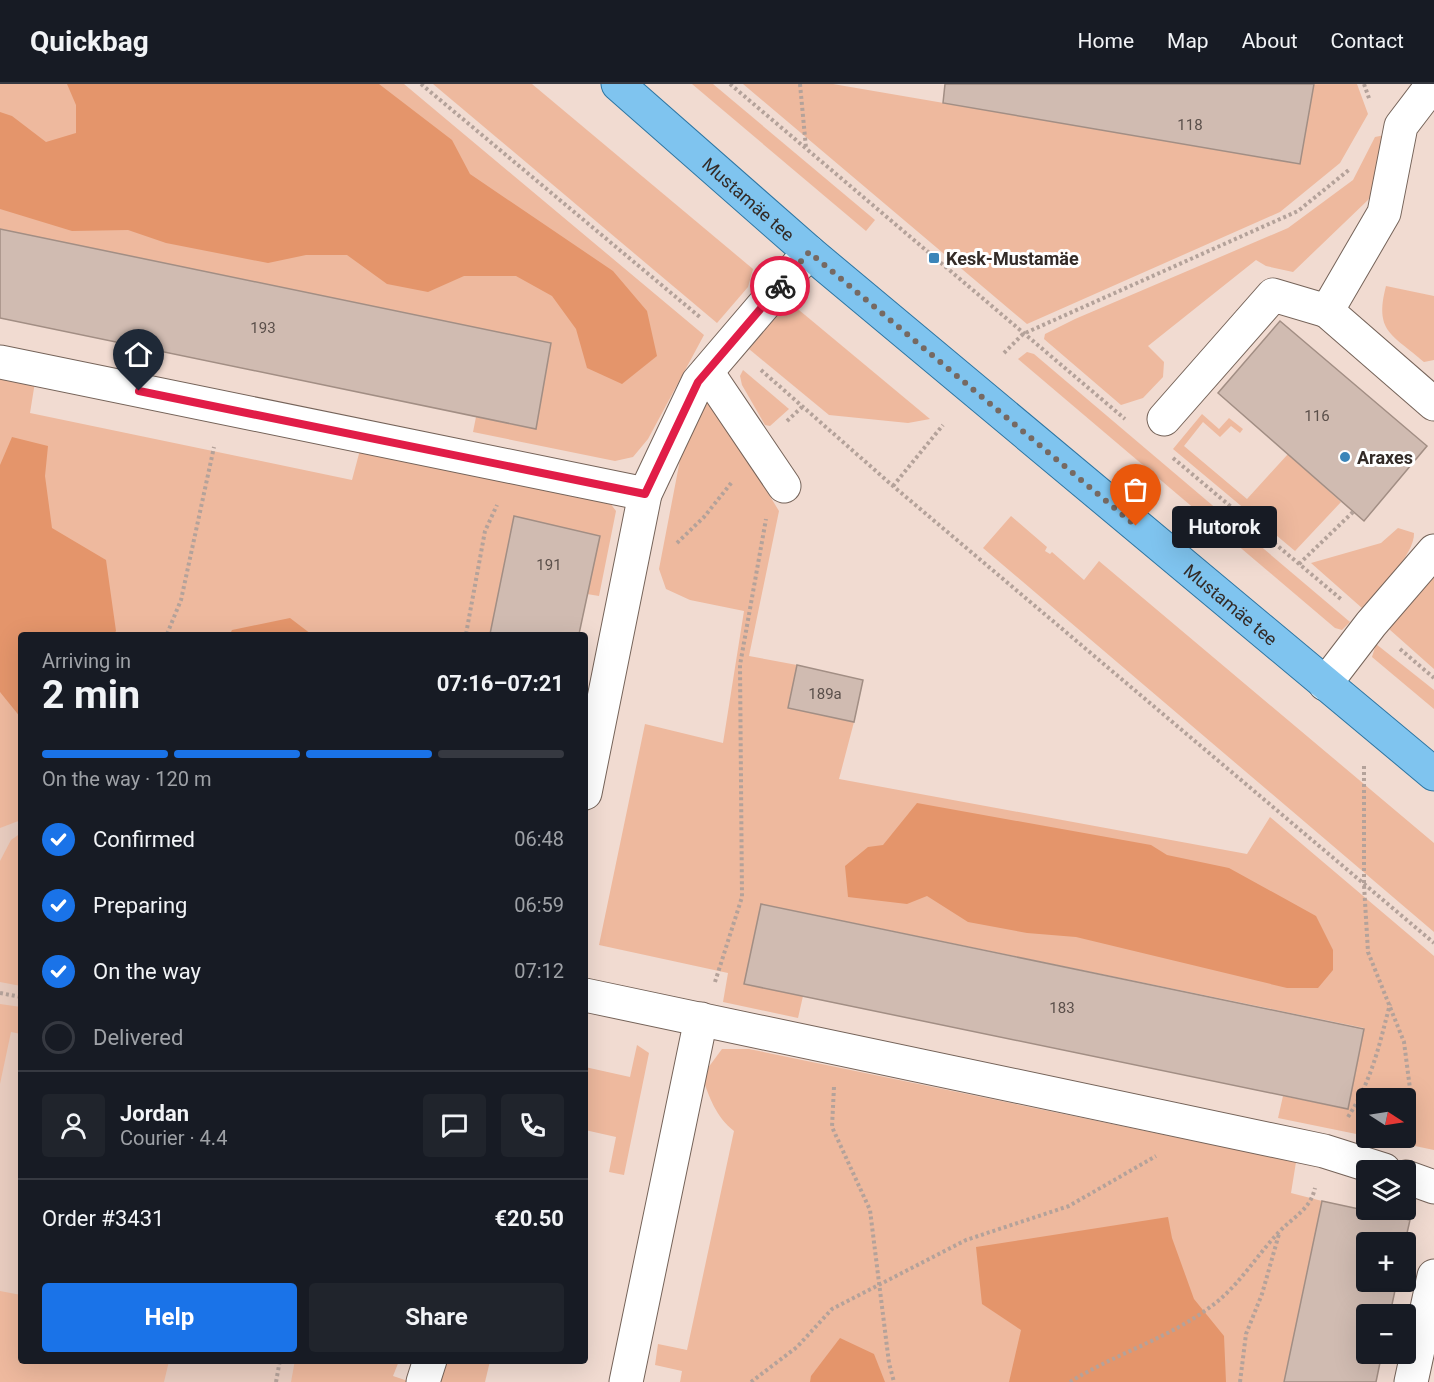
<!DOCTYPE html>
<meta charset="utf-8">
<style>
body{margin:0;font-family:Roboto,sans-serif;background:#20242c;color:#f1f3f6;height:100vh;display:flex;flex-direction:column;font-size:22px;white-space:nowrap}
*{box-sizing:border-box;margin:0}
p{font-size:20px;color:#9ea1a6}
.icon{flex:none;width:33px;height:33px;fill:none;stroke:currentColor;stroke-width:2;stroke-linecap:round;stroke-linejoin:round}
.map{position:relative;flex:1;overflow:hidden}
.drawer{position:absolute;left:18px;top:548px;width:570px;height:732px;display:flex;flex-direction:column;background:#171b24;border-radius:6px;box-shadow:0 6px 24px #0002}
.drawer>*{flex:none}
.needle{width:39px;rotate:102deg}
.controls{position:absolute;left:1356px;top:1004px;display:grid;gap:12px}
.controls a{display:grid;place-items:center;width:60px;height:60px;border-radius:6px;background:#171b24;box-shadow:0 6px 24px #0002;font-size:30px}
.pin{position:absolute;display:grid;place-items:center;width:51px;height:51px;color:#fff;margin:-62px -26px;border-radius:50% 50% 50% 0;rotate:-45deg;box-shadow:0 0 6px #0007}
.pin .icon{rotate:45deg}
.courier{position:absolute;display:grid;place-items:center;width:60px;height:60px;margin:-30px;border:4px solid #e11d48;border-radius:50%;background:#fff;color:#222;box-shadow:0 2px 8px #0007}
.bubble{position:absolute;height:42px;border-radius:6px;background:#171b24;box-shadow:0 6px 24px #0002;font-size:20px;font-weight:700;line-height:42px;text-align:center}
.summary em{font-style:normal;font-weight:700}
.summary div{display:flex;flex-direction:column-reverse}
.summary{display:flex;align-items:center;justify-content:space-between;height:102px;padding:0 24px}
h1{font-size:39px;font-weight:700;line-height:45px}
.bar{display:grid;grid-template-columns:repeat(4,1fr);gap:9px 6px;align-content:center;height:72px;padding:0 24px}
.bar i{height:8px;border-radius:4px;background:#363941}
.bar .active{background:#1a73e8}
.bar p{grid-column:span 4}
.line{display:flex;align-items:center;gap:15px;padding:0 24px;border-top:2px solid #363941}
.line div{flex:1}
.round{display:grid;place-items:center;flex:none;width:63px;height:63px;border-radius:6px;background:#20242c}
ol{padding:0 24px;list-style:none}
li{display:flex;align-items:center;gap:18px;height:66px}
li p{margin-inline-start:auto}
li .icon{padding:6px;border-radius:50%;background:#1a73e8;color:#fff;stroke-width:4}
li:last-child{color:#9ea1a6}
li i{width:33px;height:33px;border:3px solid #363941;border-radius:50%}
.cta{display:flex;gap:12px;margin-top:auto;padding:12px 24px}
.cta a{flex:1;height:69px;border-radius:6px;background:#1a73e8;color:#fff;font-size:24px;font-weight:700;line-height:69px;text-align:center}
.cta a+a{background:#20242c;color:#f1f3f6}
header{display:flex;align-items:center;gap:36px;box-sizing:border-box;height:84px;padding:0 30px;background:#171b24;border-bottom:2px solid #363941}
header strong{font-size:28px}
nav{display:flex;gap:33px;margin-inline-start:auto;font-size:21px}
.map>svg:first-child{display:block}
.built{fill:#e8ccbf}
.green{fill:#eeb99e}
.forest{fill:#e4956b}
.building{fill:#d0bbb1;stroke:#a28e84;stroke-width:1.5}
.lines{fill:none;stroke-linecap:round;stroke-linejoin:round}
.minor-casing{stroke:#756359;stroke-width:35}
.major-casing{stroke:#2d75a2;stroke-width:35}
.path{stroke:#b4a29a;stroke-width:4;stroke-dasharray:3 3;stroke-linecap:butt}
.minor{stroke:#fff;stroke-width:33}
.major{stroke:#7fc4ef;stroke-width:33}
.done{stroke:#766962;stroke-width:6;stroke-dasharray:0 10.8}
.route{stroke:#e11d48;stroke-width:8}
.poi-dot{fill:#3b85b9;stroke:#fff;stroke-width:2}
.labels{text-anchor:middle;dominant-baseline:central;stroke-width:6;stroke-linejoin:round;paint-order:stroke}
.number-label{font-size:15px;fill:#5a4f4a}
.street-label{font-size:18px;fill:#332b27;stroke:#fff}
.poi-label{font-size:18px;font-weight:bold;fill:#332b27;stroke:#fff;text-anchor:start}
</style>
<header>
<strong>Quickbag</strong>
<nav><a>Home</a><a>Map</a><a>About</a><a>Contact</a></nav>
</header>
<div class="map">
<svg width="1434" height="1298" viewBox="0 0 1434 1298">
<rect width="100%" height="100%" fill="#f1dbd1"/>
<path class="built" d="M0 654 21 658V1276L378 1277 371 1298H0Z"/>
<g class="green">
<path d="M0 0H404L704 251 648 355 633 373 615 377 473 348 476 333 536 345 0 145Z"/>
<path d="M433 0H532L753 185 748 203 717 239Z"/>
<path d="M692 0H713L875 136 866 147Z"/>
<path d="M743 0H833L1299 80 1301 0H1357L1368 30 1340 79 1280 128 1027 240Z"/>
<path d="M1385 51 1374 106 1368 116 1293 188 1266 182 1256 176 1148 262 1164 278 1163 293 1143 314 1121 321 1044 255 1045 250 1075 235 1288 144 1353 96 1375 53Z"/>
<path d="M1386 202 1434 212V276L1424 278C1392 250 1374 248 1386 202Z"/>
<path d="M789 218 805 231 930 335 908 339 829 331 749 265Z"/>
<path d="M1027 268 1034 270 1350 538 1342 546 1335 544 1018 275Z"/>
<path d="M743 286 789 325 770 342 765 341 742 301 740 292Z"/>
<path d="M0 291 35 298 30 329 352 396 360 366 610 419 616 427 599 512 587 510 514 433 490 550H21V736L0 744Z"/>
<path d="M702 315 717 321 722 334 779 427 749 572 797 581 788 624 854 638 839 695 1247 770 1270 733 1434 872V1066L1372 1053H1406V1014H1366V1052L1278 1034 1283 1012 1348 1025 1364 944 761 820 744 900 803 912 798 934 723 918 728 889 599 861 645 640 723 659 744 527 690 516 666 505 659 485 684 355Z"/>
<path d="M1202 330 1219 345 1229 334 1243 345 1240 349 1231 342 1220 353 1203 338 1184 362 1247 415 1288 370 1341 418 1295 467 1173 365Z"/>
<path d="M1011 432 1047 463 1045 467 1050 470 1052 468 1084 496 1099 477 1434 759V848L983 464Z"/>
<path d="M1398 444 1414 449C1415 471 1377 507 1362 524L1311 479 1381 459Z"/>
<path d="M1434 493V585L1389 545Z"/>
<path d="M1376 560 1434 606V625L1372 573Z"/>
<path d="M21 749V902L0 898V777L11 756Z"/>
<path d="M0 920 21 923V950L11 948 0 1000Z"/>
<path d="M637 961 649 969 624 1091 609 1088 616 1053 585 1046V983L630 993Z"/>
<path d="M722 965H749L1296 1078 1291 1109 1322 1117 1284 1298H680L682 1287 655 1281 658 1260 687 1266 734 1047C716 1033 709 1013 702 992Z"/>
<path d="M0 1207 21 1211V1276L169 1277 164 1298H0Z"/>
<path d="M295 1276 399 1277 393 1292 411 1298H291Z"/>
<path d="M444 1277H490L485 1298H436Z"/>
</g>
<g class="forest">
<path d="M67 0H379L452 56 470 90 613 187 647 227 657 272 622 300 587 284 576 245 552 212 516 192H464L428 208 387 200 347 171H306L268 179 166 159 128 146 72 147 0 125V28L12 32 46 58 76 49V21Z"/>
<path d="M12 353 48 362 45 392 52 444 106 476 116 547 114 550H21V634L0 608V381Z"/>
<path d="M290 534 311 550H230L232 546Z"/>
<path d="M917 719 1151 761 1167 771 1229 784 1316 832 1333 866V886L1318 904H1287L1076 853 1027 849 968 838 927 812 907 820 848 813 845 782 868 763 883 761Z"/>
<path d="M1168 1133 1172 1154 1194 1215 1224 1252 1226 1298H1009L1021 1246 982 1220 976 1163Z"/>
<path d="M840 1254 874 1270 885 1298H810L811 1292Z"/>
</g>
<g class="building">
<path d="M945 0H1314L1300 80 943 19Z"/>
<path d="M0 145 551 259 536 345 0 234Z"/>
<path d="M1280 237 1427 362 1364 437 1218 309Z"/>
<path d="M514 432 600 452 579 550H490Z"/>
<path d="M797 581 863 596 854 638 788 624Z"/>
<path d="M761 820 1364 945 1348 1025 744 900Z"/>
<path d="M1322 1117 1410 1136 1405 1158H1366V1197H1397L1390 1230H1366V1269H1382L1376 1298H1284Z"/>
</g>
<g class="lines">
<defs>
<g id="minor">
<path d="M1433 0 1401 42 1384 129 1327 227 1434 320"/>
<path d="M0 278 645 410"/>
<path d="M707 288 784 402"/>
<path d="M1164 335 1273 211 1327 227"/>
<path d="M1325 600 1371 540 1434 467"/>
<path d="M585 709 645 410 698 298 809 168"/>
<path d="M585 911 1324 1067 1384 1086"/>
<path d="M1406 1093 1434 1103"/>
<path d="M423 1298 430 1276"/>
<path d="M626 1298 701 935"/>
<path d="M1411 1298 1434 1192"/>
</g>
<g id="major">
<path id="s1" d="M618 0 809 168 1434 690"/>
</g>
</defs>
<use href="#minor" class="minor-casing"/>
<use href="#major" class="major-casing"/>
<g class="path">
<path d="M421 0 701 234"/>
<path d="M730 0 1125 335"/>
<path d="M800 0 806 64"/>
<path d="M1364 0 1370 17"/>
<path d="M1004 269 1023 250 1298 127 1350 85"/>
<path d="M761 286 893 402 1434 859"/>
<path d="M787 337 802 323"/>
<path d="M1173 374 1342 516"/>
<path d="M893 402 943 341"/>
<path d="M677 459 704 433 732 398"/>
<path d="M1299 480 1353 428"/>
<path d="M167 550 181 516 214 363"/>
<path d="M466 550 485 447 497 421"/>
<path d="M1400 565 1434 594"/>
<path d="M1364 682V801L1368 868 1404 958 1414 1036 1409 1054"/>
<path d="M715 898 742 813 740 581 766 435"/>
<path d="M0 909 21 913"/>
<path d="M834 1003 832 1043 870 1126 889 1279 894 1298"/>
<path d="M1348 1033C1372 996 1379 962 1390 920"/>
<path d="M276 1298 280 1276"/>
<path d="M751 1298 797 1263 832 1225 966 1156 1069 1122 1156 1072"/>
<path d="M1070 1298C1118 1268 1174 1253 1218 1217 1241 1198 1258 1170 1279 1148 1294 1132 1310 1126 1315 1104"/>
<path d="M1240 1298 1246 1250 1262 1210 1279 1150"/>
</g>
<use href="#minor" class="minor"/>
<use href="#major" class="major"/>
</g>
<g class="lines">
<path class="done" d="M780 202 809 168 1136 442"/>
<path class="route" d="M139 307 645 410 698 298 780 202"/>
</g>
<g class="poi-dot">
<rect x="928" y="168" width="12" height="12" rx="3"/>
<circle cx="1345" cy="373" r="6"/>
</g>
<g class="labels">
<g class="number-label">
<text x="1190" y="41">118</text>
<text x="263" y="244">193</text>
<text x="1317" y="332">116</text>
<text x="549" y="481">191</text>
<text x="825" y="610">189a</text>
<text x="1062" y="924">183</text>
</g>
<g class="street-label">
<text stroke="none"><textPath href="#s1" startOffset="174">Mustamäe tee</textPath></text>
<text stroke="none"><textPath href="#s1" startOffset="804">Mustamäe tee</textPath></text>
</g>
<g class="poi-label">
<text x="946" y="174">Kesk-Mustamäe</text>
<text x="1357" y="373">Araxes</text>
</g>
</g>
</svg>
<div class="controls">
<a><svg class="needle" viewBox="-14 -14 28 28"><path d="M0-13l5 13h-10z" fill="#e53935"/><path d="M0 13l5-13h-10z" fill="#9ea1a6"/></svg></a>
<a><svg class="icon" aria-label="layers" viewBox="0 0 24 24"><path d="M12 4l9 5-9 5-9-5zM3 14l9 5 9-5"/></svg></a>
<a>+</a>
<a>−</a>
</div>
<div class="pin" style="left:1136px;top:442px;background:#ea580c"><svg class="icon" aria-label="bag" viewBox="0 0 24 24"><path d="M5 8h14l-1 12H6zM9 8a3 3 0 0 1 6 0"/></svg></div>
<div class="pin" style="left:139px;top:307px;background:#1f2937"><svg class="icon" aria-label="home" viewBox="0 0 24 24"><path d="M3 11l9-7 9 7M6 9v11h12V9"/></svg></div>
<div class="courier" style="left:780px;top:202px"><svg class="icon" aria-label="bike" viewBox="0 0 24 24"><circle cx="6" cy="16" r="4"/><circle cx="18" cy="16" r="4"/><path d="M6 16l4-8h5l3 8M10 8l3 8H6M13 5h3"/></svg></div>
<div class="bubble" style="left:1172px;top:422px;width:105px">Hutorok</div>
<section class="drawer">
<div class="summary"><div><h1>2 min</h1><p>Arriving in</p></div><em>07:16–07:21</em></div>
<div class="bar"><i class="active"></i><i class="active"></i><i class="active"></i><i></i><p>On the way · 120 m</p></div>
<ol>
<li><svg class="icon" aria-label="check" viewBox="0 0 24 24"><path d="M5 12l5 5 9-10"/></svg>Confirmed<p>06:48</p></li>
<li><svg class="icon" aria-label="check" viewBox="0 0 24 24"><path d="M5 12l5 5 9-10"/></svg>Preparing<p>06:59</p></li>
<li><svg class="icon" aria-label="check" viewBox="0 0 24 24"><path d="M5 12l5 5 9-10"/></svg>On the way<p>07:12</p></li>
<li><i></i>Delivered</li>
</ol>
<div class="line" style="height:108px"><a class="round"><svg class="icon" aria-label="person" viewBox="0 0 24 24"><circle cx="12" cy="8" r="4"/><path d="M4 21q1-7 8-7t8 7"/></svg></a><div><b>Jordan</b><p>Courier · 4.4</p></div><a class="round"><svg class="icon" aria-label="chat" viewBox="0 0 24 24"><path d="M4 5h16v11H9l-5 4z"/></svg></a><a class="round"><svg class="icon" aria-label="phone" viewBox="0 0 24 24"><path d="M5 4h4l2 5-3 2q2 4 5 5l2-3 5 2v4C11 20 4 13 5 4z"/></svg></a></div>
<div class="line" style="height:78px"><div>Order #3431</div><b>€20.50</b></div>
<div class="cta"><a>Help</a><a>Share</a></div>
</section>
</div>
